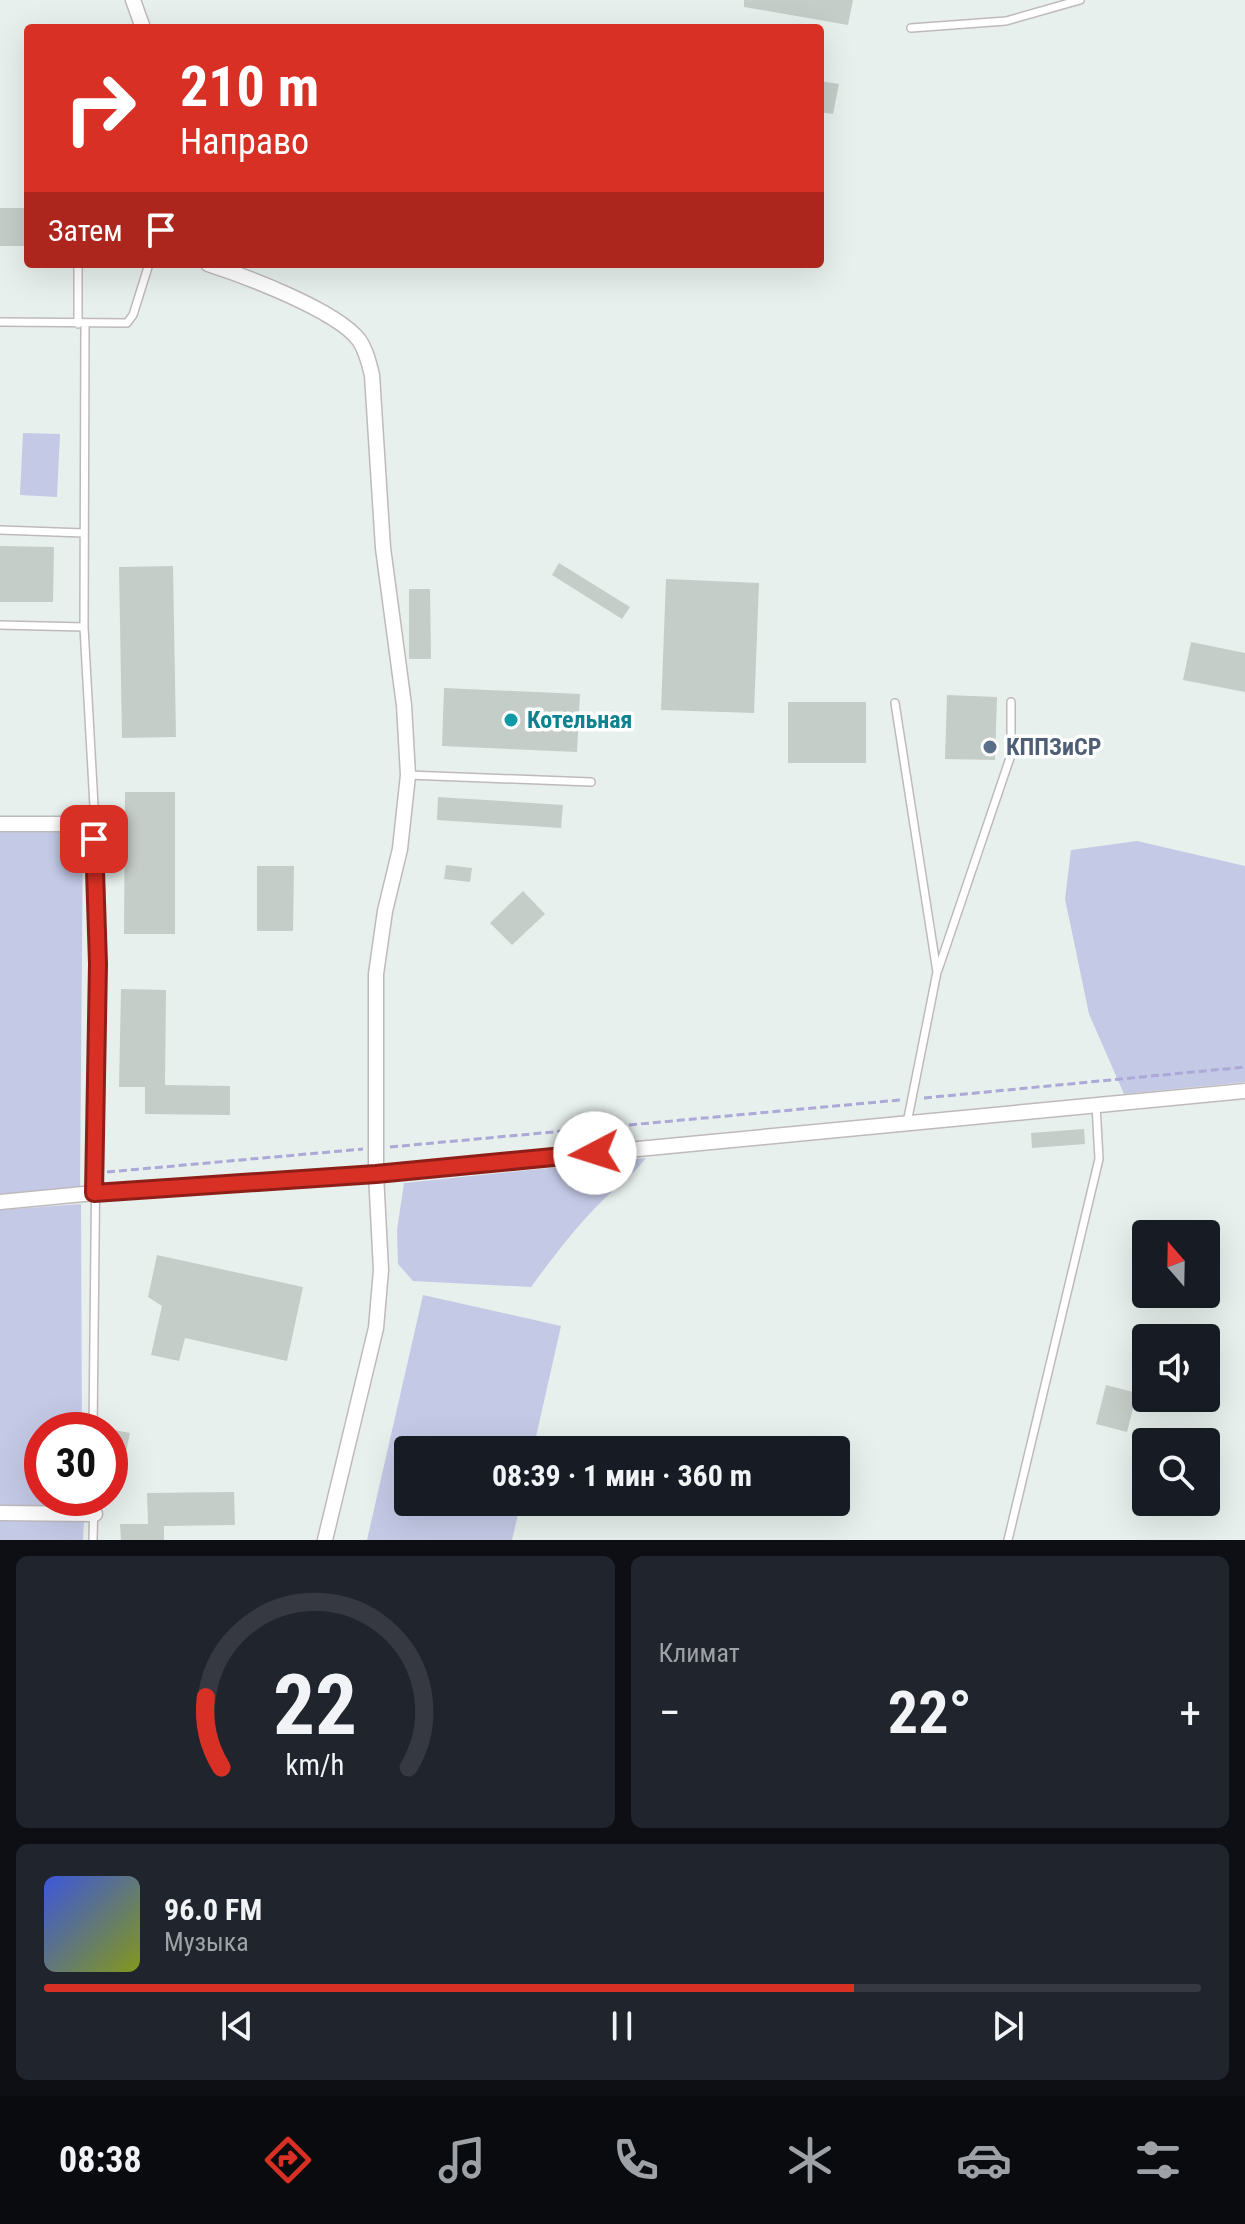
<!DOCTYPE html>
<html lang="ru">
<meta charset="utf-8">
<style>
body{margin:0;font-family:"Roboto Condensed",sans-serif;background:#20242c;color:#f1f3f6;height:100vh;display:flex;flex-direction:column;font-size:30px;white-space:nowrap}
*{box-sizing:border-box;margin:0}
p{font-size:26px;color:#9ea1a6}
.icon{flex:none;width:44px;height:44px;fill:none;stroke:currentColor;stroke-width:2;stroke-linecap:round;stroke-linejoin:round}
.map{position:relative;height:1540px;overflow:hidden}
.side{display:flex;flex-direction:column;gap:16px;padding:16px;background:#0d0f14;flex:1}
.side>*{flex:none}
.top-card{position:absolute;left:24px;top:24px;width:800px;height:244px;border-radius:8px;box-shadow:0 8px 32px #0002;background:#d93025;color:#fff;overflow:hidden}
.needle{width:52px;rotate:340deg}
.buttons{position:absolute;left:1132px;top:1220px;display:grid;gap:16px}
.buttons a{display:grid;place-items:center;width:88px;height:88px;border-radius:8px;background:#171b24;box-shadow:0 8px 32px #0002;font-size:40px}
.speed{position:absolute;left:24px;top:1412px;display:flex;gap:16px;font-size:40px;font-weight:700;text-align:center}
.speed>*{display:grid;place-content:center;width:104px;height:104px;border-radius:50%;background:#171b24;box-shadow:0 8px 32px #0002;line-height:1}
.speed .limit{border:12px solid #d22;background:#fff;color:#111}
.pin{position:absolute;display:grid;place-items:center;width:68px;height:68px;color:#fff;margin:-34px;border-radius:16px;box-shadow:0 4px 12px #0006}
.me{position:absolute;width:88px;margin:-44px;rotate:265deg;stroke-linejoin:round;filter:drop-shadow(0 0 6px #0008)}
.turn{display:flex;align-items:center;gap:28px;height:168px;padding:0 24px;font-size:36px}
.turn .icon{width:104px;height:104px;stroke-width:2.5}
.turn b{display:block;font-size:56px;line-height:68px}
.then{display:flex;align-items:center;height:76px;padding:0 24px;background:#0003;gap:16px;font-size:30px}
.big{font-size:60px;font-weight:700;line-height:1.1}
.side .card{flex:1;display:flex;flex-direction:column;justify-content:center;gap:12px;min-width:0;padding:0 28px;border-radius:12px;background:#20242c}
.side .dial{align-items:center;gap:0}
.dial svg{height:208px;overflow:visible;fill:none;stroke:#363941;stroke-width:7;stroke-linecap:round;text-anchor:middle}
.dial text{fill:#f1f3f6;stroke:none}
.song{display:flex;align-items:center;gap:24px}
.cover{width:96px;height:96px;border-radius:12px;background:linear-gradient(135deg,hsl(230 70% 55%),hsl(70 70% 35%))}
.played{height:8px;border-radius:4px;background:linear-gradient(90deg,#d93025 70%,#363941 70%)}
.keys{display:flex;justify-content:space-around;direction:ltr}
.heat{display:flex;justify-content:space-between;align-items:center;font-size:44px;direction:ltr}
.side .tiles{flex:1;display:grid;gap:16px;grid-template-columns:1fr 1fr}
.card:last-child{grid-column:span 2}
.trip{position:absolute;left:394px;top:1436px;width:456px;height:80px;border-radius:8px;background:#171b24;box-shadow:0 8px 32px #0002;font-weight:700;line-height:80px;text-align:center}
.tabs{display:flex;height:128px;justify-content:space-around;align-items:center;background:#090b0e;color:#9ea1a6}
.tabs .icon{width:56px;height:56px}
.tabs .on{color:#d93025}
.tabs b{font-size:36px;color:#f1f3f6}
.map>svg:first-child{display:block}
.green{fill:#c4cae6}
.building{fill:#c5cdc9}
.lines{fill:none;stroke-linecap:round;stroke-linejoin:round}
.lane-casing{stroke:#bfb9bd;stroke-width:10}
.street-casing{stroke:#bfb9bd;stroke-width:17}
.path{stroke:#aca8d7;stroke-width:3;stroke-dasharray:8 4;stroke-linecap:butt}
.lane{stroke:#fff;stroke-width:7}
.street{stroke:#fff;stroke-width:14}
.route-casing{stroke:#8d1f18;stroke-width:20}
.route{stroke:#d93025;stroke-width:14}
.culture-dot{fill:#0f9aa8;stroke:#fff;stroke-width:3}
.service-dot{fill:#5c6f8a;stroke:#fff;stroke-width:3}
.labels{text-anchor:middle;stroke-width:7;stroke-linejoin:round;paint-order:stroke}
.culture-label{font-size:24px;font-weight:bold;fill:#0d838f;stroke:#fff;text-anchor:start}
.service-label{font-size:24px;font-weight:bold;fill:#4e5e75;stroke:#fff;text-anchor:start}
</style>
<div class="map">
<svg width="1245" height="1540" viewBox="0 0 1245 1540">
<rect width="100%" height="100%" fill="#e7f0ec"/>
<path class="green" d="M 23,433 L 60,434 L 57,497 L 20,495 Z
M 0,832 L 83,832 L 80,1188 L 0,1195 Z
M 1137,841 L 1245,866 L 1245,1082 L 1124,1094 L 1089,1014 L 1065,899 L 1071,850 Z
M 646,1158 C 633,1175 617,1186 602,1201 C 575,1228 553,1257 531,1287 L 413,1281 L 398,1264 L 397,1230 L 404,1183 Z
M 81,1204 L 82,1430 L 42,1430 L 42,1498 L 82,1498 L 82,1505 L 0,1506 L 0,1210 Z
M 423,1295 L 561,1326 L 533,1450 L 408,1450 L 408,1502 L 521,1502 L 512,1540 L 367,1540 Z
M 0,1521 L 84,1521 L 83,1540 L 0,1540 Z"/>
<path class="building" d="M 744,0 L 853,0 L 848,25 L 744,7 Z
M 820,81 L 839,84 L 833,114 L 820,112 Z
M 0,208 L 28,208 L 28,246 L 0,246 Z
M 0,546 L 54,547 L 53,602 L 0,602 Z
M 559,563 L 630,607 L 622,619 L 552,575 Z
M 173,566 L 176,737 L 122,738 L 119,567 Z
M 666,579 L 759,583 L 754,713 L 661,710 Z
M 409,589 L 430,589 L 431,659 L 409,659 Z
M 1191,642 L 1245,653 L 1245,692 L 1183,680 Z
M 444,688 L 580,694 L 577,752 L 442,746 Z
M 947,695 L 997,697 L 995,760 L 945,759 Z
M 788,702 L 866,702 L 866,763 L 788,763 Z
M 125,792 L 175,792 L 175,934 L 124,934 Z
M 438,797 L 563,805 L 561,828 L 437,820 Z
M 446,865 L 472,868 L 470,882 L 444,879 Z
M 257,866 L 294,866 L 293,931 L 257,931 Z
M 523,891 L 545,914 L 512,945 L 490,923 Z
M 121,989 L 166,990 L 165,1085 L 230,1086 L 230,1115 L 145,1114 L 145,1087 L 119,1087 Z
M 1084,1129 L 1085,1144 L 1032,1148 L 1031,1133 Z
M 157,1255 L 303,1287 L 287,1361 L 185,1338 L 179,1361 L 151,1355 L 162,1306 L 148,1297 Z
M 1106,1385 L 1137,1393 L 1127,1432 L 1096,1424 Z
M 114,1430 L 130,1433 L 126,1452 L 110,1449 Z
M 234,1492 L 235,1525 L 164,1526 L 164,1540 L 121,1540 L 120,1524 L 148,1524 L 147,1493 Z"/>
<g class="lines">
<defs>
<path id="lane" d="M 911,28 L 1006,21 L 1080,0
M 0,322 L 127,323 L 133,315 L 149,264
M 78,324 L 78,264
M 85,324 L 84,627 L 95,824 L 98,964 L 93,1430
M 0,530 L 84,533
M 0,625 L 84,627
M 895,703 L 937,972 L 907,1123
M 408,775 L 591,782
M 938,970 L 1011,755 L 1011,702
M 94,1193 L 375,1174
M 93,1540 L 94,1498
M 1008,1540 L 1099,1159 L 1096,1105"/>
<path id="street" d="M 133,0 L 143,28
M 208,264 C 245,276 336,310 359,340 C 366,350 369,363 372,375 L 383,548 L 404,705 L 408,775 L 400,849 L 385,911 L 376,974 L 376,1174 L 381,1270 L 376,1328 L 325,1540
M 0,824 L 95,824
M 376,1174 L 1245,1091
M 0,1202 L 94,1193
M 0,1513 L 95,1514"/>
</defs>
<use href="#lane" class="lane-casing"/>
<use href="#street" class="street-casing"/>
<path class="path" d="M 924,1098 L 1245,1067
M 390,1147 L 900,1100
M 107,1172 L 363,1149"/>
<use href="#lane" class="lane"/>
<use href="#street" class="street"/>
</g>
<g class="lines">
<defs>
<path id="route" d="M 94,839 L 98,964 L 94,1193 L 376,1174 L 595,1153"/>
</defs>
<use href="#route" class="route-casing"/>
<use href="#route" class="route"/>
</g>
<circle class="culture-dot" cx="511" cy="720" r="8"/>
<circle class="service-dot" cx="990" cy="747" r="8"/>
<g class="labels">
<g class="culture-label">
<text x="527" y="728">Котельная</text>
</g>
<g class="service-label">
<text x="1006" y="755">КППЗиСР</text>
</g>
</g>
</svg>
<div class="buttons">
<a><svg class="needle" viewBox="-14 -14 28 28"><path d="M0-13l5 13h-10z" fill="#e53935"/><path d="M0 13l5-13h-10z" fill="#9ea1a6"/></svg></a>
<a><svg class="icon" aria-label="sound" viewBox="0 0 24 24"><path d="M4 9h4l5-4v14l-5-4H4zM17 9q2 3 0 6"/></svg></a>
<a><svg class="icon" aria-label="search" viewBox="0 0 24 24"><circle cx="10" cy="10" r="6"/><path d="M15 15l6 6"/></svg></a>
</div>
<div class="speed"><div class="limit">30</div></div>
<div class="pin" style="left:94px;top:839px;background:#d93025"><svg class="icon" aria-label="arrive" viewBox="0 0 24 24"><path d="M6 21V4h12l-3 4 3 4H6"/></svg></div>
<svg class="me" style="left:595px;top:1153px" viewBox="-20 -20 40 40"><circle r="19" fill="#fff"/><path d="M0-13L10 11 0 6-10 11z" fill="#d93025"/></svg>
<div class="trip">08:39 · 1 мин · 360 m</div>
<div class="top-card">
<div class="turn"><svg class="icon" aria-label="right" viewBox="0 0 24 24"><path d="M7 20v-9h11M14 6l5 5-5 5"/></svg><div><b>210 m</b>Направо</div></div>
<div class="then">Затем<svg class="icon" aria-label="arrive" viewBox="0 0 24 24"><path d="M6 21V4h12l-3 4 3 4H6"/></svg></div>
</div>
</div>
<section class="side">
<div class="tiles">
<div class="card dial"><svg viewBox="0 0 100 80">
<path d="M14 69A42 42 0 1 1 86 69"/>
<path d="M14 69A42 42 0 0 1 8 42" stroke="#d93025"/>
<text x="50" y="56" font-size="32" font-weight="700">22</text>
<text x="50" y="72" font-size="11">km/h</text>
</svg></div>
<div class="card"><p>Климат</p>
<div class="heat"><a>−</a><b class="big">22°</b><a>+</a></div>
</div>
<div class="card">
<div class="song"><i class="cover"></i><div><b>96.0 FM</b><p>Музыка</p></div></div>
<div class="played"></div>
<div class="keys"><svg class="icon" aria-label="previous" viewBox="0 0 24 24"><path d="M18 5L8 12l10 7zM5 5v14"/></svg><svg class="icon" aria-label="pause" viewBox="0 0 24 24"><path d="M8 5v14M16 5v14"/></svg><svg class="icon" aria-label="next" viewBox="0 0 24 24"><path d="M6 5l10 7-10 7zM19 5v14"/></svg></div>
</div>
</div>
</section>
<nav class="tabs">
<b>08:38</b>
<svg class="icon on" aria-label="directions" viewBox="0 0 24 24"><path d="M12 3l9 9-9 9-9-9zM9 14v-3h6M13 9l2 2-2 2"/></svg>
<svg class="icon" aria-label="music" viewBox="0 0 24 24"><path d="M9 18V5l10-2v13"/><circle cx="6" cy="18" r="3"/><circle cx="16" cy="16" r="3"/></svg>
<svg class="icon" aria-label="phone" viewBox="0 0 24 24"><path d="M5 4h4l2 5-3 2q2 4 5 5l2-3 5 2v4C11 20 4 13 5 4z"/></svg>
<svg class="icon" aria-label="climate" viewBox="0 0 24 24"><path d="M12 3v18M4 7l16 10M4 17L20 7"/></svg>
<svg class="icon" aria-label="car" viewBox="0 0 24 24"><path d="M5 17H2v-5l4-1 3-4h7l3 4 3 1v5h-3M9 17h6M6 11h13"/><circle cx="7" cy="17" r="2"/><circle cx="17" cy="17" r="2"/></svg>
<svg class="icon" aria-label="filters" viewBox="0 0 24 24"><path d="M4 7h16M4 17h16"/><circle cx="9" cy="7" r="2"/><circle cx="15" cy="17" r="2"/></svg>
</nav>
